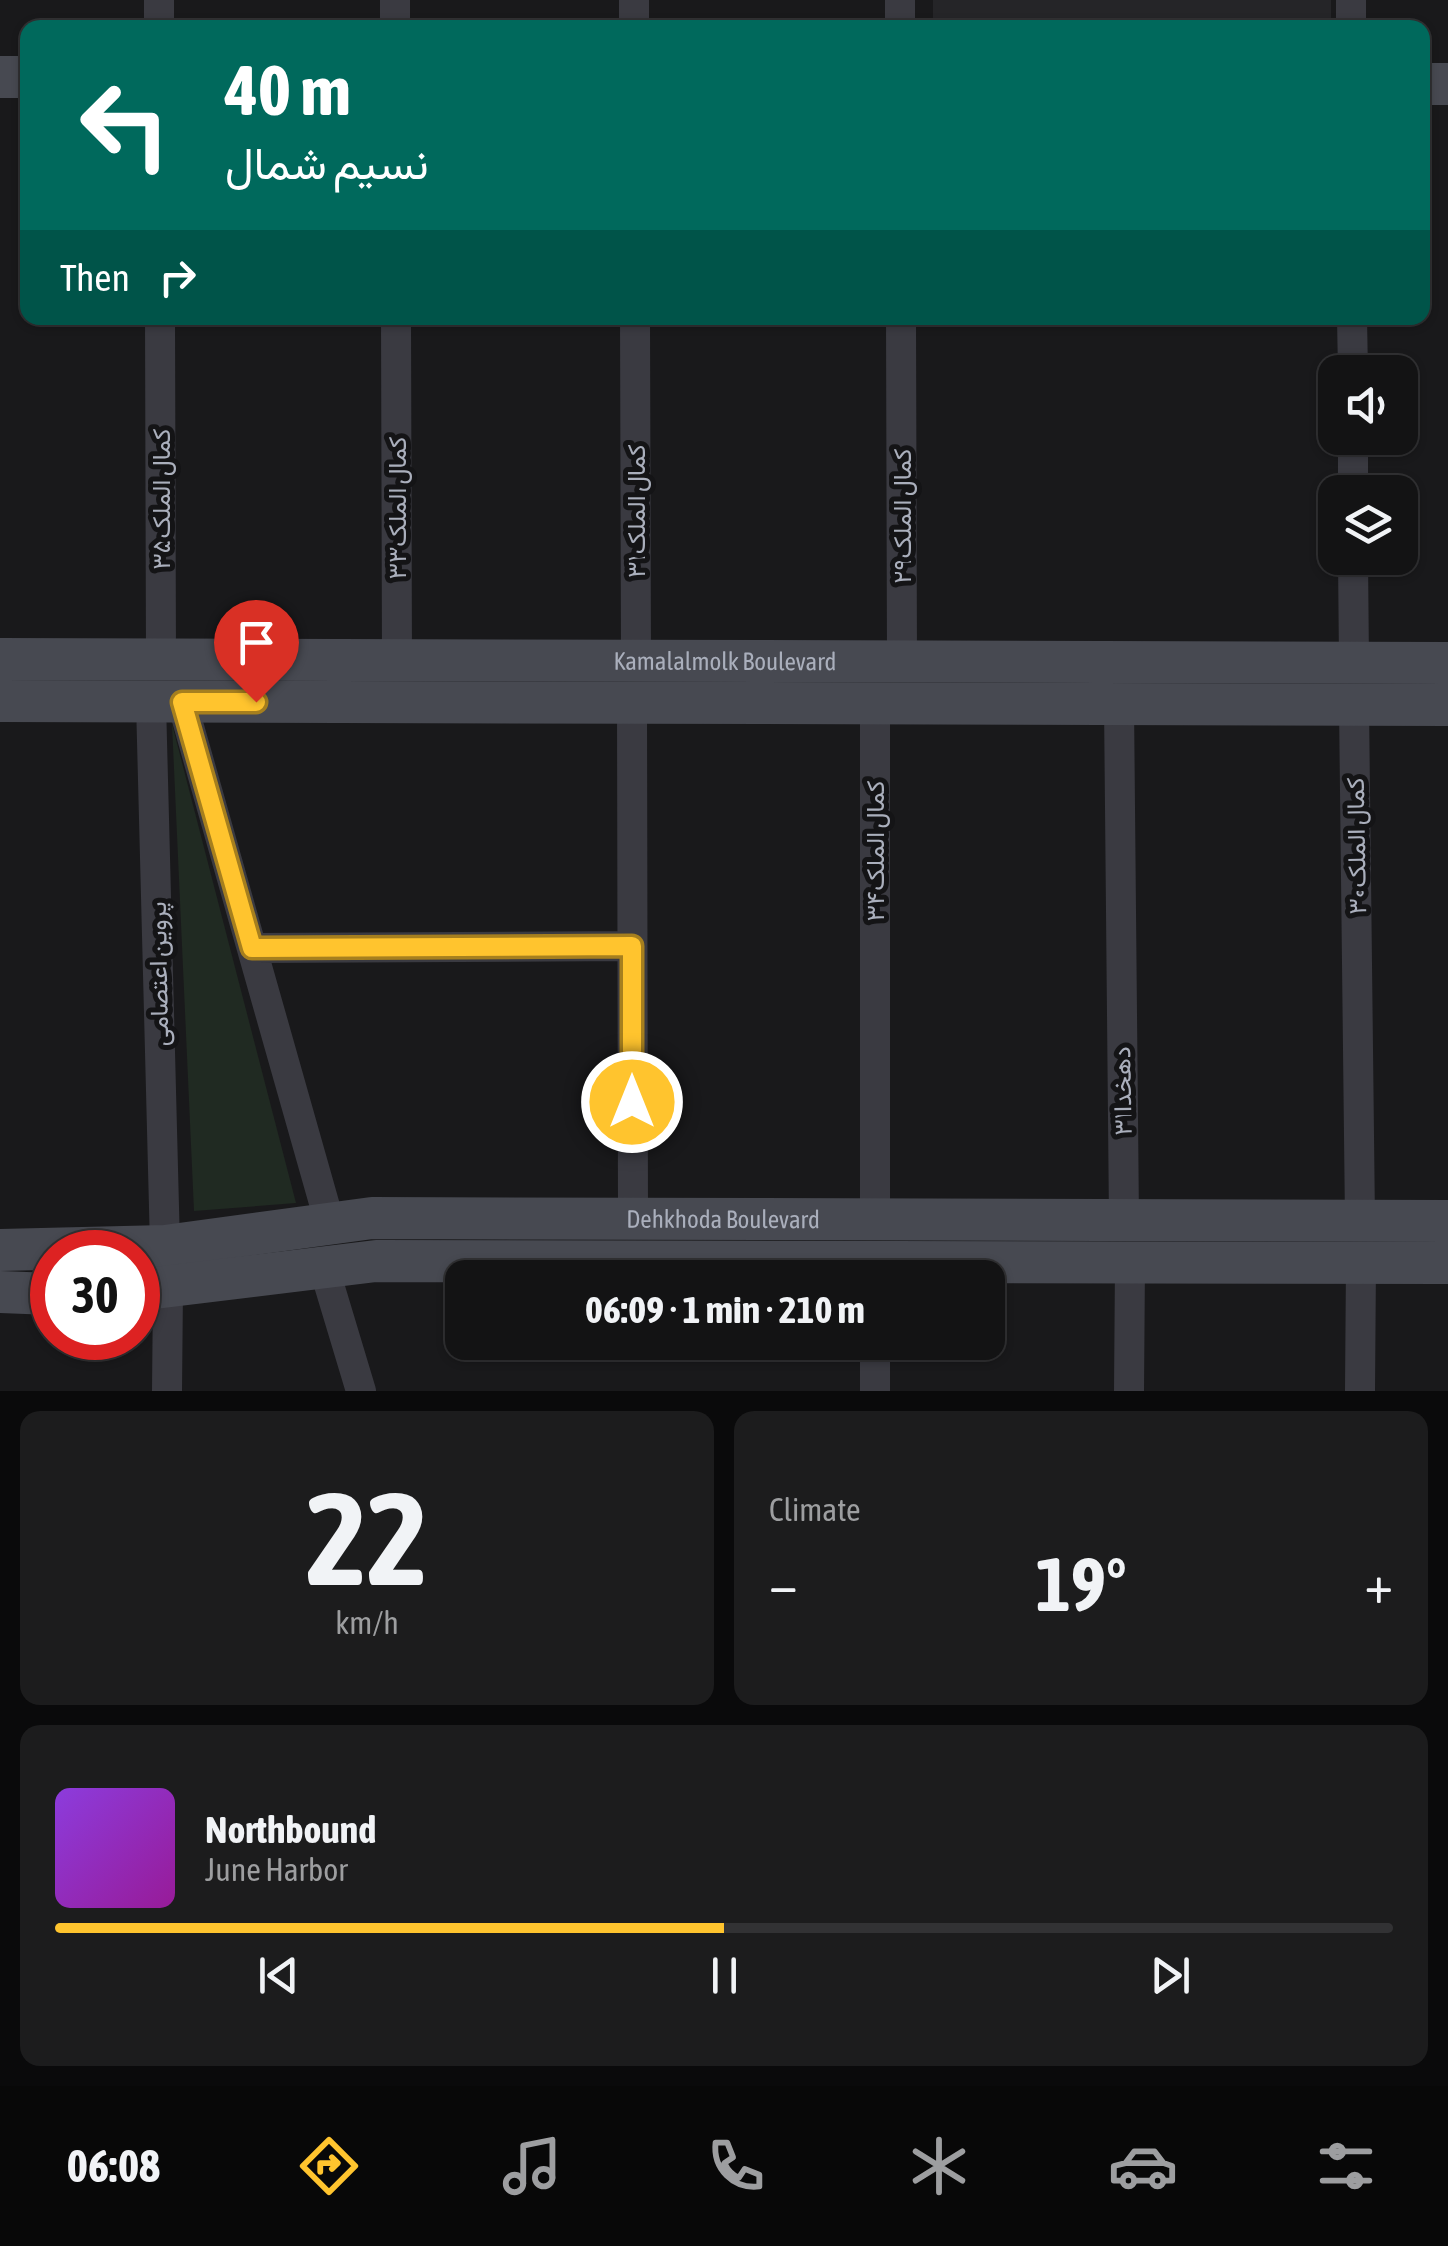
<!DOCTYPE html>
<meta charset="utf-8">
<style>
body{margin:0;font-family:"Asap Condensed",Vazirmatn,sans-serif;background:#1c1c1d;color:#f1f3f6;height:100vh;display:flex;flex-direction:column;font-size:38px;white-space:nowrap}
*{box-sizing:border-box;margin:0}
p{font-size:32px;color:#9d9ea0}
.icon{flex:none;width:55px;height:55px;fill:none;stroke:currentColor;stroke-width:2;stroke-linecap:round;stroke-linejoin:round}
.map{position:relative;height:1391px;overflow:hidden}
.side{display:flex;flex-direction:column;gap:20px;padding:20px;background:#0a0a0b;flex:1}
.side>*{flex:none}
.banner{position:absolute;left:20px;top:20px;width:1410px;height:305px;border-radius:20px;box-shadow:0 2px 8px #0004,0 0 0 2px #323234;background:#00695c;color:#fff;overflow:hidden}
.fabs{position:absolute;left:1318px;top:355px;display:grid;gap:20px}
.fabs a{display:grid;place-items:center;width:100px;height:100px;border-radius:20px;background:#131314;box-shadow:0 2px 8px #0004,0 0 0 2px #323234;font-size:50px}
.speed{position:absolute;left:30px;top:1230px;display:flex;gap:20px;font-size:50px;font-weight:700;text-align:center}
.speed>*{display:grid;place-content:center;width:130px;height:130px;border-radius:50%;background:#131314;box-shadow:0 2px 8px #0004,0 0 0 2px #323234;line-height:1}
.speed .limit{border:15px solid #d22;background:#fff;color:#111}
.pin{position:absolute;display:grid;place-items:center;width:85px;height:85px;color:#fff;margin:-102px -42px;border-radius:50% 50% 50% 0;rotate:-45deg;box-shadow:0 0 10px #0007}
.pin .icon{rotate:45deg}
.me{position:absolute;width:110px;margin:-55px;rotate:0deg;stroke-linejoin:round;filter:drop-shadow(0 0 8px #0008)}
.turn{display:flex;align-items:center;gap:35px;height:210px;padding:0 40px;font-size:45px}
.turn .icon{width:130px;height:130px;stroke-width:2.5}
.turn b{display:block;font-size:70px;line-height:85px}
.then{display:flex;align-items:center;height:95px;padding:0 40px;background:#0003;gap:20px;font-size:38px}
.big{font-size:75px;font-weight:700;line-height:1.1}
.side .tile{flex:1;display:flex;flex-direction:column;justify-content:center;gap:15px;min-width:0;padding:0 35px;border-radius:20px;background:#1c1c1d}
.side .dial{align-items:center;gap:0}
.dial b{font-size:130px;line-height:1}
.song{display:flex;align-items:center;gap:30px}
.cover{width:120px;height:120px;border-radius:15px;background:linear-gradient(135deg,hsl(270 70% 55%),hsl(300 70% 35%))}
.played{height:10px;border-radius:5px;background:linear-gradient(90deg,#ffc42e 50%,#323234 50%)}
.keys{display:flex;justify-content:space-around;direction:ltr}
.heat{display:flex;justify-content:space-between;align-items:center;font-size:55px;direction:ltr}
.side .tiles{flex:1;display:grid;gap:20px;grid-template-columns:1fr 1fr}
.tile:last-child{grid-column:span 2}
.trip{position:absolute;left:445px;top:1260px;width:560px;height:100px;border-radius:20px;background:#131314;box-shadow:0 2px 8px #0004,0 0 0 2px #323234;font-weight:700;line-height:100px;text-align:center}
.tab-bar{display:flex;height:160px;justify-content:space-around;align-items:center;background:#080808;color:#9d9ea0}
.tab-bar .icon{width:70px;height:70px}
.tab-bar .on{color:#ffc42e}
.tab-bar b{font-size:45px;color:#f1f3f6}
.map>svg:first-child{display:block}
.built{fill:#252528}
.green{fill:#202a22}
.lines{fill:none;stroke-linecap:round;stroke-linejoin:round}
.street{stroke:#3a3a41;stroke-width:30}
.secondary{stroke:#474951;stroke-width:42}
.route-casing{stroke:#a67f1e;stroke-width:25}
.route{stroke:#ffc42e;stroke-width:18}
.labels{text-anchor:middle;stroke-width:10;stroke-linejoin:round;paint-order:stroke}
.street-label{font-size:25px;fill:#aaafbc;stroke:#141416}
</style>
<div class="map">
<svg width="1448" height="1391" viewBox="0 0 1448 1391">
<rect width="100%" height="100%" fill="#19191b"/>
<path class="built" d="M 933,0 L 1331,0 L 1331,27 L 933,27 Z"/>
<path class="green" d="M 172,724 L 296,1203 L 194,1211 Z"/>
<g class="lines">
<path class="street" d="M 159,0 L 159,28
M 395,0 L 395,28
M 634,0 L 634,28
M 900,0 L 900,28
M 1351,0 L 1351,28
M 160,318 L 161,660
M 396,318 L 397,661
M 635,318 L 636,661
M 901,318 L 902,661
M 1352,318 L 1353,372
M 1353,438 L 1353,492
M 1353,558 L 1354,663
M 151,702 L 165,1246
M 182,702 L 330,1224
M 632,703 L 633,1219
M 875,703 L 875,1220
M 1119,704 L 1124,1220
M 1354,705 L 1360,1221
M 252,948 L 632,946
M 324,1268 L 361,1391
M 167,1391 L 168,1289
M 875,1391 L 875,1342
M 1129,1391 L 1130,1262
M 1360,1391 L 1361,1263"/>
<g class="secondary">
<path d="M 0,77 L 28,77"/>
<path d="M 1422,84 L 1448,84"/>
<path id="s1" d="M 0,659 L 1448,663"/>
<path d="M 0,701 L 1448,705"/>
<path id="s2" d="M 0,1250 L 165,1246 L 372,1218 L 1448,1221"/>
<path d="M 138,1290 L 376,1261 L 1448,1263"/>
<path d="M 0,1292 L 52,1294"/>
</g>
</g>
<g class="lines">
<defs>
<path id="route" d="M 256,702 L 182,702 L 252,948 L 632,946 L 632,1102"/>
</defs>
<use href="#route" class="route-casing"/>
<use href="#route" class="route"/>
</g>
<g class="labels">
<g class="street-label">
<text transform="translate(161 499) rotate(-90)" y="9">کمال الملک۳۵</text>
<text transform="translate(397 508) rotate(-90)" y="9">کمال الملک۳۳</text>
<text transform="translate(636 511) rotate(-90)" y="9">کمال الملک۳۱</text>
<text transform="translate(902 516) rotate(-90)" y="9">کمال الملک۲۹</text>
<text dy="9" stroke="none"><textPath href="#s1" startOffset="725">Kamalalmolk Boulevard</textPath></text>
<text transform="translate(1356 846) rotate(-91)" y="9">کمال الملک۳۰</text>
<text transform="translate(875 851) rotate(-90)" y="9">کمال الملک۳۴</text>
<text transform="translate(158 974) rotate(-91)" y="9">پروین اعتصامی</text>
<text transform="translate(1122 1091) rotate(-91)" y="9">دهخدا۳۱</text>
<text dy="9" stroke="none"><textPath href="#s2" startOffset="725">Dehkhoda Boulevard</textPath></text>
</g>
</g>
</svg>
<div class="fabs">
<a><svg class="icon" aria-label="sound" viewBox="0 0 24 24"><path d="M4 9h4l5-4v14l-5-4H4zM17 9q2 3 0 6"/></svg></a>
<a><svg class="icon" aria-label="layers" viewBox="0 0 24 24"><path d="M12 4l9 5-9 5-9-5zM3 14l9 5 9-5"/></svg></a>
</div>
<div class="speed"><div class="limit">30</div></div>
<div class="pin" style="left:256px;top:702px;background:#d93025"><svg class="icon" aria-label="arrive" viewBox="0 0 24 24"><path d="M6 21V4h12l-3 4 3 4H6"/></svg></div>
<svg class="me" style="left:632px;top:1102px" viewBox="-20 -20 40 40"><circle r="17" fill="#ffc42e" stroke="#fff" stroke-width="3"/><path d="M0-11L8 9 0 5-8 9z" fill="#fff"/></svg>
<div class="trip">06:09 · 1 min · 210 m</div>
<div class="banner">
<div class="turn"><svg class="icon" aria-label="left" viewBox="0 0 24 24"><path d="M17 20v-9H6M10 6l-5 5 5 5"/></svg><div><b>40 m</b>نسیم شمال</div></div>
<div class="then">Then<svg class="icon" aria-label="right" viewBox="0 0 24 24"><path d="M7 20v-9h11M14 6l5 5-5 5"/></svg></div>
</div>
</div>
<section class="side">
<div class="tiles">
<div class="tile dial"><b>22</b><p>km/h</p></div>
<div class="tile"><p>Climate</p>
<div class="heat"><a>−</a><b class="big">19°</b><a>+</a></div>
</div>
<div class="tile">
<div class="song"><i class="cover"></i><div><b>Northbound</b><p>June Harbor</p></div></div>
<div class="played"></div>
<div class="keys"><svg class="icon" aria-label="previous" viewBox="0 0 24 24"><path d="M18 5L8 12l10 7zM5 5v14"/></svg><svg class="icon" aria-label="pause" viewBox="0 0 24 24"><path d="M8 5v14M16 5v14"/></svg><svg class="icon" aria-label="next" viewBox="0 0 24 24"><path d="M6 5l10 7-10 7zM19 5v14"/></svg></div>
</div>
</div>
</section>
<nav class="tab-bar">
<b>06:08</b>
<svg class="icon on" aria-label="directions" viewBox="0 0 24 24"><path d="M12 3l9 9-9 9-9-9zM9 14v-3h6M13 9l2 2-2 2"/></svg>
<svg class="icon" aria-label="music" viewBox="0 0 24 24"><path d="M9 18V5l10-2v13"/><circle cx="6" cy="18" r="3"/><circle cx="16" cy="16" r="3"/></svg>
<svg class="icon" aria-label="phone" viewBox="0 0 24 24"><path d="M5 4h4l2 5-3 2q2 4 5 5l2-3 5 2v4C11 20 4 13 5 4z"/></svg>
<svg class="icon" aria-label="climate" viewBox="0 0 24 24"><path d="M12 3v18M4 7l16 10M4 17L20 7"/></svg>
<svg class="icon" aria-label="car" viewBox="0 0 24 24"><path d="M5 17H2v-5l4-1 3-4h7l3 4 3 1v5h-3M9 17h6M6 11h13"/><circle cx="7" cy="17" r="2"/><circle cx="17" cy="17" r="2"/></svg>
<svg class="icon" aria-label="filters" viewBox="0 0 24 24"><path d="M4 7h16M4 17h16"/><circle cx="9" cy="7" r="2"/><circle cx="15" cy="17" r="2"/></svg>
</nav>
